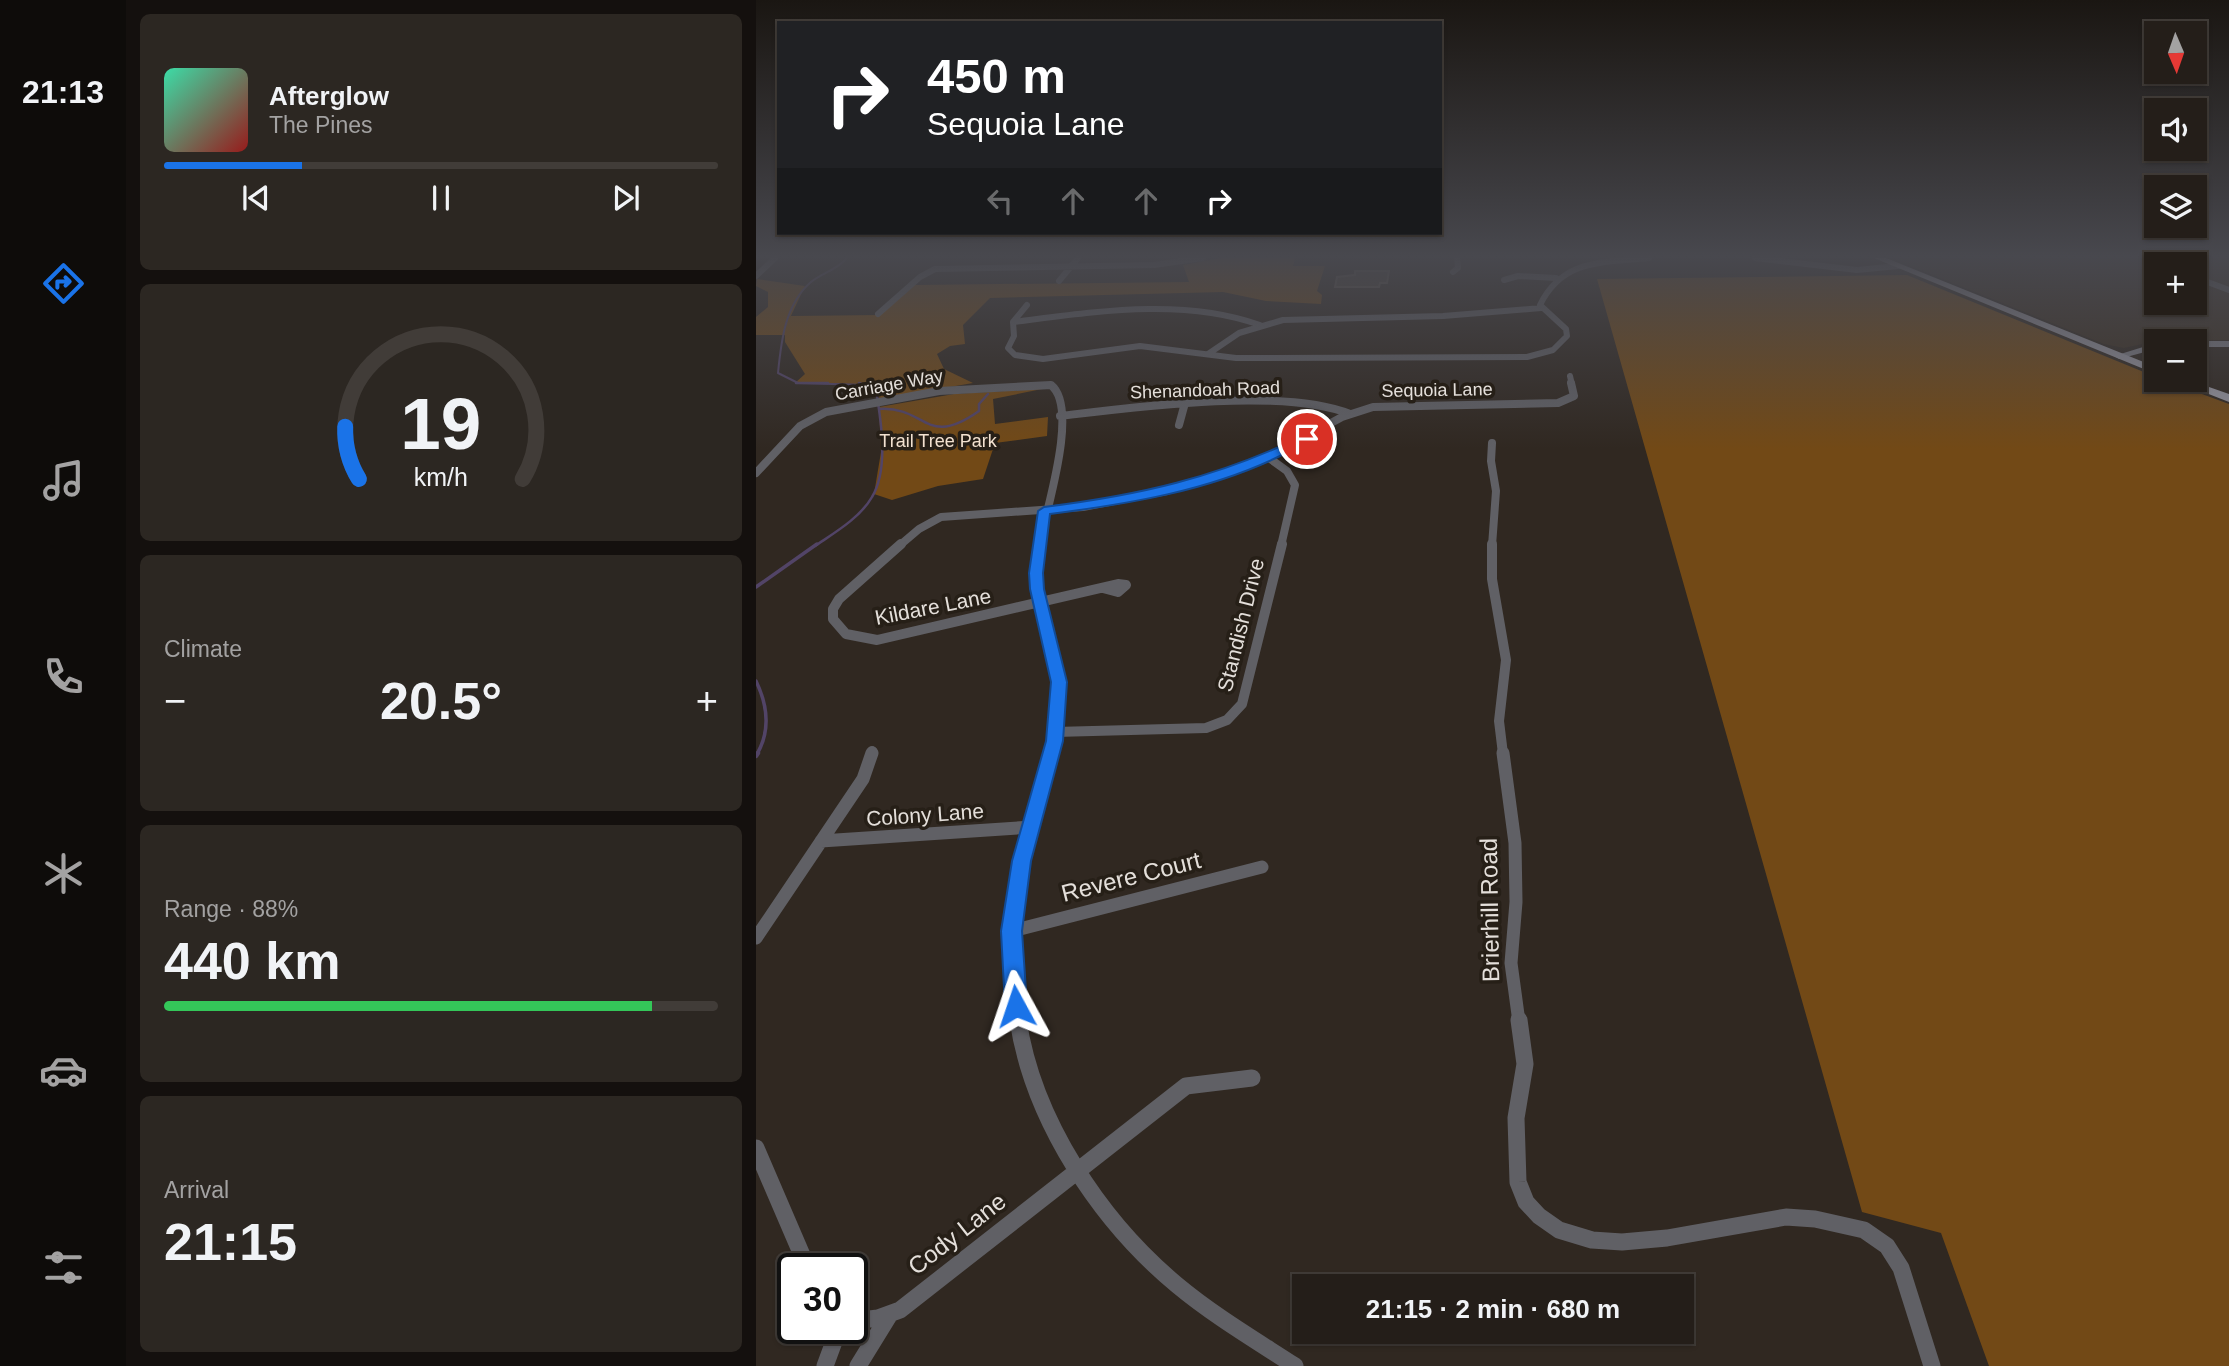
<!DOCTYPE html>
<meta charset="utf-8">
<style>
body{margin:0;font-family:Helvetica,sans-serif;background:#2c2722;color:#f1f3f6;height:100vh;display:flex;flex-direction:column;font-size:26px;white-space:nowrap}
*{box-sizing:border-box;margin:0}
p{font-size:23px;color:#a3a2a2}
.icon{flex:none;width:38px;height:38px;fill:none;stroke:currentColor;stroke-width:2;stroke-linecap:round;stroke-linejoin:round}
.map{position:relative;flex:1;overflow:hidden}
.drawer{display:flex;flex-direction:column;gap:14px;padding:14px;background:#14100e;width:630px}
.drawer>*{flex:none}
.hud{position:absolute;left:21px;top:21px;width:665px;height:214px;border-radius:0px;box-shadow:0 2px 5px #0004,0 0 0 2px #413c38;background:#202124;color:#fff;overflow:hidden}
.needle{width:46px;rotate:178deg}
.tools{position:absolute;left:1388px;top:21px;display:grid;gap:14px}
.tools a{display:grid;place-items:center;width:63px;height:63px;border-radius:0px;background:#241e19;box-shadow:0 2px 5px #0004,0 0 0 2px #413c38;font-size:35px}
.speed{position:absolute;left:21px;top:1253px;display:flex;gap:14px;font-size:35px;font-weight:700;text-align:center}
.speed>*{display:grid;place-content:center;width:91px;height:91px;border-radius:50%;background:#241e19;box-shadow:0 2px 5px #0004,0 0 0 2px #413c38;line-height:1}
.speed .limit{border:4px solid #111;border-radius:10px;background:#fff;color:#111}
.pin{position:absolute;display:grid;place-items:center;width:60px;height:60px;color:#fff;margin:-30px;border:4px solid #fff;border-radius:50%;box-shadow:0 2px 7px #0007}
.me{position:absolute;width:77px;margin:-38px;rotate:355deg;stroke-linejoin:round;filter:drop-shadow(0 0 5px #0008)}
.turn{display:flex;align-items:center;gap:24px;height:147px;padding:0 35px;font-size:32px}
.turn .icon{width:91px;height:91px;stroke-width:2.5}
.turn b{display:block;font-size:49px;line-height:60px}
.lanes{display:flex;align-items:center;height:66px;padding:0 35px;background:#0003;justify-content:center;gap:35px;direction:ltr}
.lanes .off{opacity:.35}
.big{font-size:52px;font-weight:700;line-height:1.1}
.drawer .widget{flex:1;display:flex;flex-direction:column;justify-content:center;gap:10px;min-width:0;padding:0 24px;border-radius:10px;background:#2c2722}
.drawer .dial{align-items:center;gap:0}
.dial svg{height:182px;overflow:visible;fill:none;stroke:#413c38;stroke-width:7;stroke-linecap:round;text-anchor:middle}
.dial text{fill:#f1f3f6;stroke:none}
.song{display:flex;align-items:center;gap:21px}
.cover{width:84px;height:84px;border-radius:10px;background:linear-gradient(135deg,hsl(160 70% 55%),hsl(0 70% 35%))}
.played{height:7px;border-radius:4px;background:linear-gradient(90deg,#1a73e8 25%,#413c38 25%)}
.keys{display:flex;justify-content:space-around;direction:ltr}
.heat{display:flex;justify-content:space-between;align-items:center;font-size:38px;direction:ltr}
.charge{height:10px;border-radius:5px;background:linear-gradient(90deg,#34c759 88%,#413c38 0)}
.trip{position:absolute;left:536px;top:1274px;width:402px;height:70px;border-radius:0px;background:#241e19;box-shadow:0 2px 5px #0004,0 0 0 2px #413c38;font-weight:700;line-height:70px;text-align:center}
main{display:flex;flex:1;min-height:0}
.tabs{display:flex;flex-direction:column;width:126px;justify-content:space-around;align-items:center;background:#0e0c0a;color:#a3a2a2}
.tabs .icon{width:49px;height:49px}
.tabs .active{color:#1a73e8}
.tabs b{font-size:32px;color:#f1f3f6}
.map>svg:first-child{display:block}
.built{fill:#3b2f22;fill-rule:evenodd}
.green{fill:#724916}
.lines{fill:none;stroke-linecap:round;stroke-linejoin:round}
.stream-far3{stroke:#524467;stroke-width:2}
.stream-far2{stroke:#524467;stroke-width:2.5}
.stream-far1{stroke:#524467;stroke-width:3.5}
.stream{stroke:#524467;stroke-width:4.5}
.building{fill:#473e36;stroke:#5f564d;stroke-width:2}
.street-far4{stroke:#606065;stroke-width:6}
.street-far3{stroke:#606065;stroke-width:8}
.street-far2{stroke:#606065;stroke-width:10}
.street-far1{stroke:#606065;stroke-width:13}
.street{stroke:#606065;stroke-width:17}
.secondary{fill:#7e7e86;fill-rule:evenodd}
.primary{fill:#96959f;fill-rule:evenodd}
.route{fill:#1a73e8;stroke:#114b97;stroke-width:2}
.labels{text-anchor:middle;stroke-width:7;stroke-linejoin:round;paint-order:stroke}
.far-street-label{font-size:18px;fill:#e4dfda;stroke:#261f17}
.far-park-label{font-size:18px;fill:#f2e1d0;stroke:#261f17}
.street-label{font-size:21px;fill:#e4dfda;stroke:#261f17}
.near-street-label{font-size:24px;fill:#e4dfda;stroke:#261f17}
</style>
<main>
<nav class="tabs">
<b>21:13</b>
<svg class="icon active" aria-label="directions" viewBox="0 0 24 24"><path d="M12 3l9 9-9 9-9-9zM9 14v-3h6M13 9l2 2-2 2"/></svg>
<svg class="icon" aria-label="music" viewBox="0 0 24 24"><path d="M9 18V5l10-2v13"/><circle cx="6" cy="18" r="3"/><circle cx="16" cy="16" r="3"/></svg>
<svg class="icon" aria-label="phone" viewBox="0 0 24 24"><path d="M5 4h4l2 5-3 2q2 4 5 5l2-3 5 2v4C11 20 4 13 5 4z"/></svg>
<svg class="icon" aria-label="climate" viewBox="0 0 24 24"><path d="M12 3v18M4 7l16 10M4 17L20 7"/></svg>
<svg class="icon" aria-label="car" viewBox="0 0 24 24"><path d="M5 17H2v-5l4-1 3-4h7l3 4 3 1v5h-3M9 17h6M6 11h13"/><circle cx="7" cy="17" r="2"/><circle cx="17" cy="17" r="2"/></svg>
<svg class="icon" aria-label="filters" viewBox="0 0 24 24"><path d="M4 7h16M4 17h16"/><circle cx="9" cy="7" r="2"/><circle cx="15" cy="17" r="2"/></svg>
</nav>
<section class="drawer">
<div class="widget">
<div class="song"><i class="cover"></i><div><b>Afterglow</b><p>The Pines</p></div></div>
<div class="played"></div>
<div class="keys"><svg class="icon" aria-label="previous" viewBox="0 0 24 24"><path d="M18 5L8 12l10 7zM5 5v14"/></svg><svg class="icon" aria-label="pause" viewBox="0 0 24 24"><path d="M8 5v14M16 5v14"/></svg><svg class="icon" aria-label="next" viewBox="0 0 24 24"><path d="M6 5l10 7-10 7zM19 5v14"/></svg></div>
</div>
<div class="widget dial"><svg viewBox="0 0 100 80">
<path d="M14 69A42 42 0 1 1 86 69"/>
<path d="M14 69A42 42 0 0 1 8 46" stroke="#1a73e8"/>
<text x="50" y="56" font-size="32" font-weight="700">19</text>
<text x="50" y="72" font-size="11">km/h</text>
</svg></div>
<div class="widget"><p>Climate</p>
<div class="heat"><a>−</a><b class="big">20.5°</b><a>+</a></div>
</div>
<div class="widget"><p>Range · 88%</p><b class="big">440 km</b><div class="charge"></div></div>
<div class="widget"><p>Arrival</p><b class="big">21:15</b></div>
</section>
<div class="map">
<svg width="1473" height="1366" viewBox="0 0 1473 1366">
<rect width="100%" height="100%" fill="#302821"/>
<path class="built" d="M 1135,258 L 1473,258 L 1473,340 L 1400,341 L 1368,348 L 1348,344 ZM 1400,264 L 1438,264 L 1438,303 L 1400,303 Z"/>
<path class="green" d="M 465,258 L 539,258 L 537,266 L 569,266 L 561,291 L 566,295 L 565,304 L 510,301 L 467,292 L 234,298 L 207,325 L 209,344 L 194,346 L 181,354 L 188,369 L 217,383 L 124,399 L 116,386 L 107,384 L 39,383 L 49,374 L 29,342 L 29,335 L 0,335 L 0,317 L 12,307 L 12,292 L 0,286 L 1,279 L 49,286 L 33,320 L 35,316 L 124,315 L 159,285 L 433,282 L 427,265 Z
M 1151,275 L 1400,377 L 1400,380 L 1408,380 L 1473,404 L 1473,1366 L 1233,1366 L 1185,1233 L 1106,1212 L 841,279 Z
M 286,389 L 237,399 L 239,424 L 292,417 L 291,436 L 239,443 L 227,479 L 182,486 L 136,500 L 118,494 L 125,452 L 123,407 L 198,394 Z"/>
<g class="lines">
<path class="stream-far3" d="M 91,258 C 81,270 66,273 55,282 C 29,304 25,342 22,373 L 42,383 L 111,385"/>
<path class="stream-far2" d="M 40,383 L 72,383
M 123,409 C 171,406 169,449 223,411 L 223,404 L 232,394
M 59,546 C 78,533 104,518 116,497 C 133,469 125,420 120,390 L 103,383"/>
<path class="stream-far1" d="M 0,587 L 61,544
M 0,681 C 12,706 15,730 1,754"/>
<path class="stream" d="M 0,756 L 2,753"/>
</g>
<path class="building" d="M 599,271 L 633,271 L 631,283 L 624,283 L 623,287 L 579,287 L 581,277 L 599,275 Z"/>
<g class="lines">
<path class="street-far4" d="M 999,258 L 1101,270 L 1142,266
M 1395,258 L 1413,264
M 697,272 L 702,268 L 701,258
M 0,276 L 19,258
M 1438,277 L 1473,290
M 748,280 L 762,276 L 800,278
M 303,281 L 322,258
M 271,305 L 257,322 L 258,336 L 252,348 L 259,355 L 287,359 L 384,346 L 480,358 L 771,357 L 797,350 L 811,336 L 810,329 L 784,305 C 807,258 848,263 893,258
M 122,314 L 164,277 L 179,269 L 398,265 L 447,258
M 257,322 C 338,312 426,297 504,325
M 452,354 L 483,333 L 527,320 L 687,316 L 785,308
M 814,376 L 816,385"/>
<path class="street-far3" d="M 304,416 C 378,407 526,387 594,414
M 423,425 L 429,403
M 736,443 L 735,461 L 740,491 L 736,546
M 513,458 L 531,471 L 539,485 L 525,546
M 0,473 L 44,426 L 70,412 L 183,391 L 295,385 C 324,408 289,514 283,546
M 143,546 L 163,529 L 185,517 L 327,507 L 411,491 L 505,461 L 586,417 L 617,407 L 802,403 L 818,396 L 815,383"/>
<path class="street-far2" d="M 145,544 L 83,599 L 77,609 L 77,619 L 90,634 L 121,640 L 362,584 L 370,585 L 362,592 L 347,588
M 283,544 C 275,589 293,625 301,668 C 306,697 302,726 296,754
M 736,544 L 736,579 L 750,660 L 743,721 L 747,754
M 299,732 L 450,728 L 471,720 L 486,704 L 526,544
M 115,754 L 116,751"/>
<path class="street-far1" d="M 747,753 L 759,843 L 760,902 L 755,963 L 763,1022
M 65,841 L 276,827
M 256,931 L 506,867
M 0,938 L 107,779 L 116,753
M 262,1022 C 254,964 256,909 269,851 C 276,818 288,786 296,753"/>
<path class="street" d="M 262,1020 C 277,1120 344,1221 421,1285 C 457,1315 499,1340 539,1366
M 763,1020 L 769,1064 L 760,1118 L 762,1182 L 770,1202 L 783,1216 L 803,1230 L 836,1240 L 866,1242 L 911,1238 L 1030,1217 L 1059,1219 L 1108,1230 L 1131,1246 L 1145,1268 L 1176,1366
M 0,1148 L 52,1269
M 96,1321 L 122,1318 L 144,1310 L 430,1086 L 496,1078
M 69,1366 L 83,1328
M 102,1366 L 134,1314"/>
<path class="secondary" d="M 1438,341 L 1473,341 L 1473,347 L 1438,347 Z
M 1400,343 L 1400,349 L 1363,359 L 1358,356 Z"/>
<path class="primary" d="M 1118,258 L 1130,258 L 1400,367 L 1400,374 Z
M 1417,380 L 1433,380 L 1473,394 L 1473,402 Z"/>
</g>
<linearGradient id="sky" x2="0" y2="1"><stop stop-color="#1a1612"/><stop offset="0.57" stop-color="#48484e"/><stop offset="1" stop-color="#48484e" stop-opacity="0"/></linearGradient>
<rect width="1473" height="449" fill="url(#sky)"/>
<path class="route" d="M 547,436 L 557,439 C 548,447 534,451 524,456 C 452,491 372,504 294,514 L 287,573 L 288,589 L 311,682 L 307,741 L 275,861 L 266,931 L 271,1006 L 268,1013 L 260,1016 L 252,1013 L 249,1006 L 245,931 L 256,861 L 290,741 L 295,682 L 274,589 L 273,573 L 282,511 L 288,507 C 384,495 459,478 547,436 Z"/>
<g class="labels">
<g class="far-street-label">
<text transform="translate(133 385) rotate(-10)" y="6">Carriage Way</text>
<text transform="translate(449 390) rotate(-2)" y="6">Shenandoah Road</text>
<text transform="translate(681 390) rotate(-1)" y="6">Sequoia Lane</text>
</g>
<g class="far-park-label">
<text x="182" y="447">Trail Tree Park</text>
</g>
<g class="street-label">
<text transform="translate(177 607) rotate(-11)" y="7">Kildare Lane</text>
<text transform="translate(485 625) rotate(-76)" y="7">Standish Drive</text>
<text transform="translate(169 815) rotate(-4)" y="7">Colony Lane</text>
</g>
<g class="near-street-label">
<text transform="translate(375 877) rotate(-14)" y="8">Revere Court</text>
<text transform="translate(734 910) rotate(-91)" y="8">Brierhill Road</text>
<text transform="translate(201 1234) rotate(-38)" y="8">Cody Lane</text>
</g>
</g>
</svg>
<div class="tools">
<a><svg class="needle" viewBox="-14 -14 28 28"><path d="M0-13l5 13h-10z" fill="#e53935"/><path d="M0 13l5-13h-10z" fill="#a3a2a2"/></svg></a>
<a><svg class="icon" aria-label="sound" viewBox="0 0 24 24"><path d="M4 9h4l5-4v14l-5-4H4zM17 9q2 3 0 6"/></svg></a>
<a><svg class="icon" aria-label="layers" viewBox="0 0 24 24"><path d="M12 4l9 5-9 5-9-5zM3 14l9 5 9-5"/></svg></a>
<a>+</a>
<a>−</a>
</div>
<div class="speed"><div class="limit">30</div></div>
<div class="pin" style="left:551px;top:439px;background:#d93025"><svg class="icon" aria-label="arrive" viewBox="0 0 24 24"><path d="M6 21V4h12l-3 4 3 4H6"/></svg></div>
<svg class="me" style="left:260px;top:1006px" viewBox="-20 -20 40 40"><path d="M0-17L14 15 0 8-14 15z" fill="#1a73e8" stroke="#fff" stroke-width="4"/></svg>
<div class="trip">21:15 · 2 min · 680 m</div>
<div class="hud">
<div class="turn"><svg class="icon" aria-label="right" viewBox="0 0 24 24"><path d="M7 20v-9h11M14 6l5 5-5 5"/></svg><div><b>450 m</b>Sequoia Lane</div></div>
<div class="lanes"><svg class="icon off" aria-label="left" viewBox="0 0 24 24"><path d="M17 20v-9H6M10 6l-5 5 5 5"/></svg><svg class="icon off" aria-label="ahead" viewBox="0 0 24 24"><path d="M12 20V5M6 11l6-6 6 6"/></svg><svg class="icon off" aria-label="ahead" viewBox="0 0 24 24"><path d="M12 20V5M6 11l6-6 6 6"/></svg><svg class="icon" aria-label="right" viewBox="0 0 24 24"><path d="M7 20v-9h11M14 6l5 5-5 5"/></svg></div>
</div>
</div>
</main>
